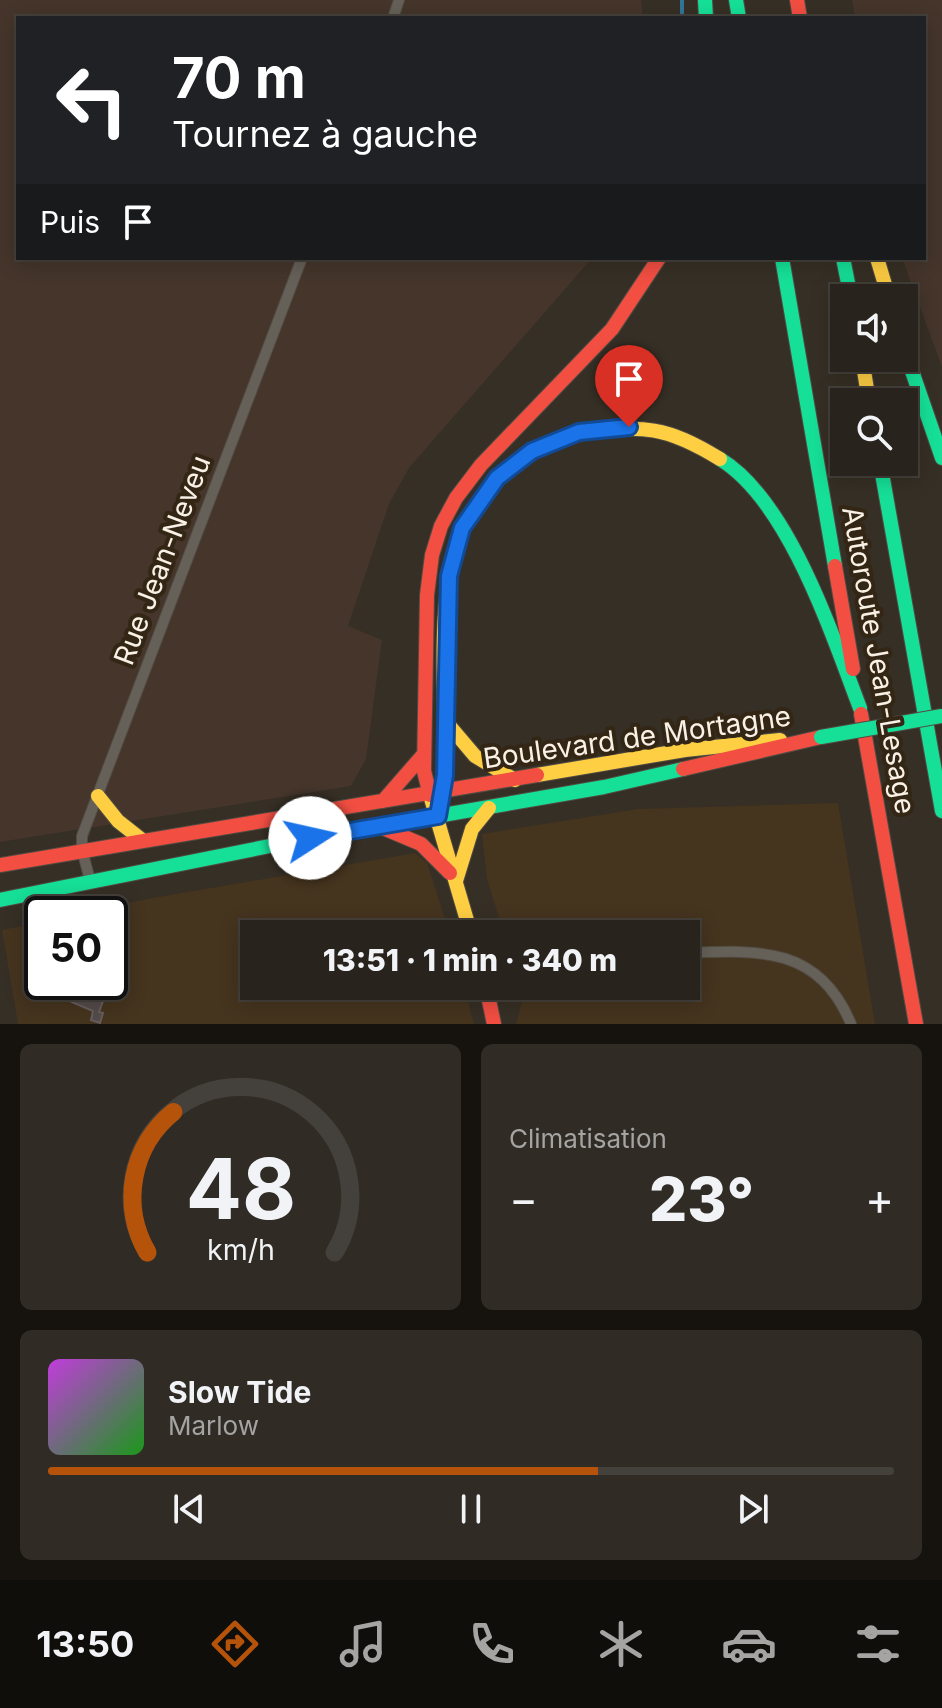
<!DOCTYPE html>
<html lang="fr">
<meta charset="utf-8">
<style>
body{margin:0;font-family:Inter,sans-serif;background:#302b25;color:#f1f3f6;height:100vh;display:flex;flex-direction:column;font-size:30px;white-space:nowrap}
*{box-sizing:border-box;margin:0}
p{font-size:26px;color:#a5a4a3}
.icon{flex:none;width:44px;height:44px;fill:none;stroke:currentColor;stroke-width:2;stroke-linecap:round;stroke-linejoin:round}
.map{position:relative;height:1024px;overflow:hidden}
.panel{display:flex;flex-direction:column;gap:20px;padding:20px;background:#16130f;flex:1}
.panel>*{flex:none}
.banner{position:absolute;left:16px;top:16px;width:910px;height:244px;border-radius:0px;box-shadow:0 4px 20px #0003,0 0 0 2px #44403b;background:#202124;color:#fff;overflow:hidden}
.fabs{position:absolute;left:830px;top:284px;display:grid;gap:16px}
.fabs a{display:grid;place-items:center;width:88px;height:88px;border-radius:0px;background:#28231c;box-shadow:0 4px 20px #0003,0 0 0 2px #44403b;font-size:40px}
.speed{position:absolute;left:24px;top:896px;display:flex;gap:16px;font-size:40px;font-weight:700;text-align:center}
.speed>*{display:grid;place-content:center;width:104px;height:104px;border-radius:50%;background:#28231c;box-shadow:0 4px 20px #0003,0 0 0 2px #44403b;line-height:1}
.speed .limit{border:4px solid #111;border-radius:12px;background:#fff;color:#111}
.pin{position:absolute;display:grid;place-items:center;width:68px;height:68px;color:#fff;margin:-82px -34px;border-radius:50% 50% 50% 0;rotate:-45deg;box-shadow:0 0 8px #0007}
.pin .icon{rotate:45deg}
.me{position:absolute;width:88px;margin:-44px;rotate:80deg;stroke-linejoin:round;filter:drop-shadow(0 0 6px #0008)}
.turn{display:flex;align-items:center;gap:28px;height:168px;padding:0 24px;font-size:36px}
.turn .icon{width:104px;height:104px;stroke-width:2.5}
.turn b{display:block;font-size:56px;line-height:68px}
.then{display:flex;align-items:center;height:76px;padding:0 24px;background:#0003;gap:16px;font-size:30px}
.big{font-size:60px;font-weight:800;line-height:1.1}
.panel .card{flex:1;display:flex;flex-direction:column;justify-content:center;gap:12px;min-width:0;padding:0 28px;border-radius:12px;background:#302b25}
.panel .dial{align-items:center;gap:0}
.dial svg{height:208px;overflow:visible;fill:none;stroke:#44403b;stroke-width:7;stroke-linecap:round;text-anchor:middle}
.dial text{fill:#f1f3f6;stroke:none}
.song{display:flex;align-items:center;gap:24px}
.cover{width:96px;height:96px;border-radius:12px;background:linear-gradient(135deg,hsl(290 70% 55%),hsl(120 70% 35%))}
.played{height:8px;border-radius:4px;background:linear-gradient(90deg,#b45309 65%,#44403b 65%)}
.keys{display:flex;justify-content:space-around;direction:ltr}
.heat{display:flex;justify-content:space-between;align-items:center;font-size:44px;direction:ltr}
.panel .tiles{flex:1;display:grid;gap:20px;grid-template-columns:1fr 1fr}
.card:last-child{grid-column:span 2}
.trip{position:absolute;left:240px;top:920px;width:460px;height:80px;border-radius:0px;background:#28231c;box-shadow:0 4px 20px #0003,0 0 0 2px #44403b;font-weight:800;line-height:80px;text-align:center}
.menu{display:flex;height:128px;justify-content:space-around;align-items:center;background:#100e0b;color:#a5a4a3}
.menu .icon{width:56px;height:56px}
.menu .on{color:#b45309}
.menu b{font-size:36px;color:#f1f3f6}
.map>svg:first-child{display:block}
.built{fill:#45341e}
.industrial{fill:#45352b}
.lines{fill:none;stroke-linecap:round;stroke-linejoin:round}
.stream{stroke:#317599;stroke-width:4}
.building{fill:#534b49;stroke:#665e5d;stroke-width:2}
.street-casing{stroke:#514b42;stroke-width:12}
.fast-casing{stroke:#514b42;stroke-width:16}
.slow-casing{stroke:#514b42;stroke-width:16}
.jam-casing{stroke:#514b42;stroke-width:16}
.street{stroke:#656058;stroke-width:10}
.fast{stroke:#16e098;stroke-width:14}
.slow{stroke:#ffcf43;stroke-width:14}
.jam{stroke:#f24e42;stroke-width:14}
.fast-bridge-casing{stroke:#514b42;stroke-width:16;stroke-linecap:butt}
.fast-bridge{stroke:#16e098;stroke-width:14}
.route-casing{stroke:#114b97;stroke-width:20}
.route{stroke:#1a73e8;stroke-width:14}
.labels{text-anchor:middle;stroke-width:8;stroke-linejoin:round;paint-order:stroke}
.street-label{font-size:28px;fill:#f9f1e6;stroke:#332614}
</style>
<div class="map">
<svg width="942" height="1024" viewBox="0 0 942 1024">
<rect width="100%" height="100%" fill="#362f25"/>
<path class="built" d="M 838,803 L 875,1024 L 516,1024 L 522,1001 L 518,986 L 686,986 L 686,934 L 504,934 L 487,879 L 482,834 L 638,809 Z
M 415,853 L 427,863 L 450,934 L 254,934 L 254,986 L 464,986 L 474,1024 L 18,1024 L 2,930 L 42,922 L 42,982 L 110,982 L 110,914 L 77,914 L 147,899 Z"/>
<path class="industrial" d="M 0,0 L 641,0 L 643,18 L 18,18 L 18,258 L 592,258 L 409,468 L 389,504 L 348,626 L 382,640 L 366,759 L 351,786 L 0,842 Z
M 852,0 L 942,0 L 942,367 L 902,258 L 924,258 L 924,18 L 855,18 Z"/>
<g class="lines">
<path class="stream" d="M 682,0 L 682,18"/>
</g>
<path class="building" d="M 58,982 L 110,982 L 99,1012 L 103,1013 L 100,1023 L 91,1020 L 93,1011 L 53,994 Z"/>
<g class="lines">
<defs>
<path id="street" d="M 393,18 L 399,0
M 90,880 L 82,850 L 82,836 L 302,258
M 686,953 C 758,950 819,946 851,1024"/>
<path id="fast" d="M 705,0 L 706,18
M 736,0 L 739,18
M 782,258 L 835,566
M 843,258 L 851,298
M 904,348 L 942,458
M 720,459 C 789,501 832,635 860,708
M 880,462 L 942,811
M 0,900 L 310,838 L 604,787 L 683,769"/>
<path id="slow" d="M 877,258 L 889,298
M 862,358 L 869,402
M 447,723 L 475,756 L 515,780
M 537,775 L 685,750 L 780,740
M 443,792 C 453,685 415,543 511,466 C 532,449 556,437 582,433 C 644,425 666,426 720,459
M 430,795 L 471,934
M 98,796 L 118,821 L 142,840
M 456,881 L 472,829 L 489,808"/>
<path id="jam" d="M 797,0 L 800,18
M 835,566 L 853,669
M 861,714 L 916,1024
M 683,769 L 821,737
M 430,795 L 424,771 L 427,595 L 432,555 L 441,526 L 456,498 L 481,465 L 612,329 L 659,258
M 383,801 L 424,754
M 383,828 L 421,844 L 450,873
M 0,865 L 537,775
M 486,986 L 494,1024"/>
</defs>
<use href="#street" class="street-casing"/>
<use href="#fast" class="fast-casing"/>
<use href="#slow" class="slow-casing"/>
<use href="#jam" class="jam-casing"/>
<use href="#street" class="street"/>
<use href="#fast" class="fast"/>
<use href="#slow" class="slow"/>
<use href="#jam" class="jam"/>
<defs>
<path id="fast-bridge" d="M 821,737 L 942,716"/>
</defs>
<use href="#fast-bridge" class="fast-bridge-casing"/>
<use href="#fast-bridge" class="fast-bridge"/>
</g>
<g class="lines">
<defs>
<path id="route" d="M 310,838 L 438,816 L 445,775 L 449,576 L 462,528 L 497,478 L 532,451 L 579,432 L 629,427"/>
</defs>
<use href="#route" class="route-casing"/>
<use href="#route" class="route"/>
</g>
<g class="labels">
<g class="street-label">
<text transform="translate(162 560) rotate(-69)" y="10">Rue Jean-Neveu</text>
<text transform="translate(879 660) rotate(80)" y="10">Autoroute Jean-Lesage</text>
<text transform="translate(637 737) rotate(-8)" y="10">Boulevard de Mortagne</text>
</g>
</g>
</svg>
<div class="fabs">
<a><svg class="icon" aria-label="sound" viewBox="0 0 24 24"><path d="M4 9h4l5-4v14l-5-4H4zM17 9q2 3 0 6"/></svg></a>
<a><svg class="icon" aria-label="search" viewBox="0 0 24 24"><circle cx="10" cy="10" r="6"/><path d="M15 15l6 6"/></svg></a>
</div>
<div class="speed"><div class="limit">50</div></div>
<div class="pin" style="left:629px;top:427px;background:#d93025"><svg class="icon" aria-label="arrive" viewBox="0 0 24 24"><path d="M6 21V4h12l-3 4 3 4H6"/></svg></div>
<svg class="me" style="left:310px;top:838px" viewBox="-20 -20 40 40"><circle r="19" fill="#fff"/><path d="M0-13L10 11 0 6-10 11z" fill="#1a73e8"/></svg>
<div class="trip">13:51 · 1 min · 340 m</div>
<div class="banner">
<div class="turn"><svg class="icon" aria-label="left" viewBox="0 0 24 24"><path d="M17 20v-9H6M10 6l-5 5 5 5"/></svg><div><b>70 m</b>Tournez à gauche</div></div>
<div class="then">Puis<svg class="icon" aria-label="arrive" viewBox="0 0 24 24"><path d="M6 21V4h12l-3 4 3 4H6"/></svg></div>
</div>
</div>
<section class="panel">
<div class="tiles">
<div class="card dial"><svg viewBox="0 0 100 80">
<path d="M14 69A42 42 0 1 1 86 69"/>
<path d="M14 69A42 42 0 0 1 24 15" stroke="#b45309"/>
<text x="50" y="56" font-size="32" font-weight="700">48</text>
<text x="50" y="72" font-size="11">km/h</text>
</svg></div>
<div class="card"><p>Climatisation</p>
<div class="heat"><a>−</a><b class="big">23°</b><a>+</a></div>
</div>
<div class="card">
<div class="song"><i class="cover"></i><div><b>Slow Tide</b><p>Marlow</p></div></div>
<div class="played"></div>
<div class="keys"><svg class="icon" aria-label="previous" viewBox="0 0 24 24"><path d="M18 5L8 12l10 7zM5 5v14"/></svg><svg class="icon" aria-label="pause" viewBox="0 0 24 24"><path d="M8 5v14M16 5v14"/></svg><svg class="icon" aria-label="next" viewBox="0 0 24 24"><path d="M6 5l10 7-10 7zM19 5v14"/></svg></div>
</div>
</div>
</section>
<nav class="menu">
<b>13:50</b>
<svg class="icon on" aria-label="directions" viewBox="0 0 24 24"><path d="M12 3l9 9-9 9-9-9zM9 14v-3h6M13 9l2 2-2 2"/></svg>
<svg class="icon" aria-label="music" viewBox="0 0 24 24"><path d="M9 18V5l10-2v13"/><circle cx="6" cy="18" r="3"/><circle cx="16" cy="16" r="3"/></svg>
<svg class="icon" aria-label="phone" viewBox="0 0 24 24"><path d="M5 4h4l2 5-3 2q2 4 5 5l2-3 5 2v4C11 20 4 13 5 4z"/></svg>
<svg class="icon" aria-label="climate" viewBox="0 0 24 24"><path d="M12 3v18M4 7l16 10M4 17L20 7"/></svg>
<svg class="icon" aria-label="car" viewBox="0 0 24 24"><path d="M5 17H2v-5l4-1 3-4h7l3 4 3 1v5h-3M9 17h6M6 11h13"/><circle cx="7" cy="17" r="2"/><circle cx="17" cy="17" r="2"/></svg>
<svg class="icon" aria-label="filters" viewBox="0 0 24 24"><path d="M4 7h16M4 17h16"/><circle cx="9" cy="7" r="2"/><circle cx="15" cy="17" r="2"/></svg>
</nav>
